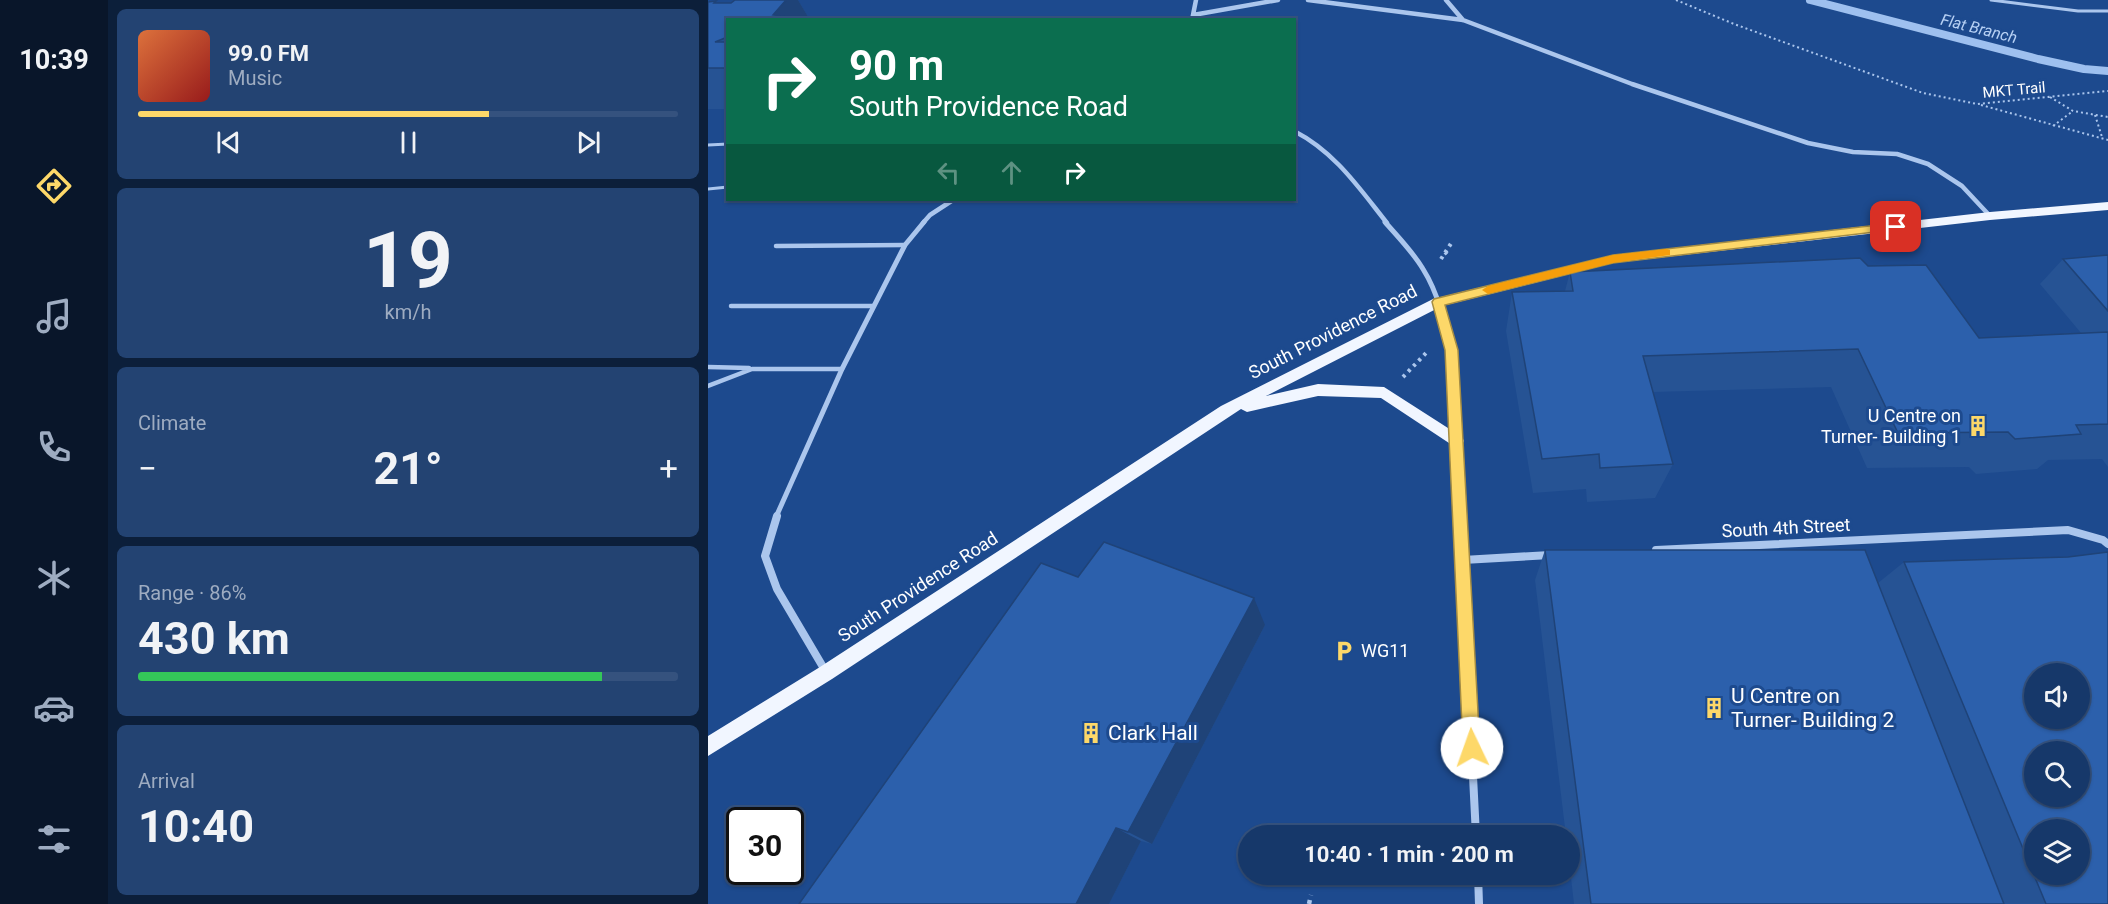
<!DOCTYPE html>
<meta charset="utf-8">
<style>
body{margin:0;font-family:Roboto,sans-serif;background:#234372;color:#f1f3f6;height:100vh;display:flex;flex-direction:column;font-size:22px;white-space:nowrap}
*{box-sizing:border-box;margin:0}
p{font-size:20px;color:#9eacc1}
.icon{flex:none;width:33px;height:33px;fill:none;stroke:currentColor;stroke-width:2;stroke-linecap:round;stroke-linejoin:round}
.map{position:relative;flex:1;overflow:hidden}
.sheet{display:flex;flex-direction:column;gap:9px;padding:9px;background:#0c1f3a;width:600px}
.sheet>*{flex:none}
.guide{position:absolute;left:18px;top:18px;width:570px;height:183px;border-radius:0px;box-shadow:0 2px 4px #0004,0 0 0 2px #35527e;background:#0b6e4f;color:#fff;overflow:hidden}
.fabs{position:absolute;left:1316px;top:663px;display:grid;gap:12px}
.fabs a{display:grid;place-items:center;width:66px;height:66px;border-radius:50%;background:#16386a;box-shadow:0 2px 4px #0004,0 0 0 2px #35527e;font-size:30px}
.speed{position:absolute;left:18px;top:807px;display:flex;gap:12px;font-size:30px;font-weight:700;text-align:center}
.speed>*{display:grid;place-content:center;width:78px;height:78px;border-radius:50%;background:#16386a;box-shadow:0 2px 4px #0004,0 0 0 2px #35527e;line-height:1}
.speed .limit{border:3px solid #111;border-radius:9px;background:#fff;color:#111}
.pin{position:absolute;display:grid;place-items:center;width:51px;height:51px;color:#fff;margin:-26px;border-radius:12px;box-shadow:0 3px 9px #0006}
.me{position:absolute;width:66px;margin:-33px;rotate:357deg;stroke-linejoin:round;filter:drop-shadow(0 0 4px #0008)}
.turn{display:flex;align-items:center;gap:21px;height:126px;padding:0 24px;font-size:27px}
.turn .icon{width:78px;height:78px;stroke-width:2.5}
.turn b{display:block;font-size:42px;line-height:51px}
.lanes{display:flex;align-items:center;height:57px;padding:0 24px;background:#0003;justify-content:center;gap:30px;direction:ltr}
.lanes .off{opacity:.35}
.big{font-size:45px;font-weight:700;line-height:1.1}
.sheet .widget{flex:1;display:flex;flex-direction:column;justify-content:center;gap:9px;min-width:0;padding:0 21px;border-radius:9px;background:#234372}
.sheet .dial{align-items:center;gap:0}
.dial b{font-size:78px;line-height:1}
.song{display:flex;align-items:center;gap:18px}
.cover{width:72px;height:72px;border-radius:9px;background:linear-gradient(135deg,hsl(20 70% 55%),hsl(0 70% 35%))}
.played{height:6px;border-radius:3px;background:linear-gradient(90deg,#fdd869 65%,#35527e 65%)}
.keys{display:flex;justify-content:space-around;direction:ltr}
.heat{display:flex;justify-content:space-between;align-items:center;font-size:33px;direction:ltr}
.charge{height:9px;border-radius:4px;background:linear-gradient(90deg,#34c759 86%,#35527e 0)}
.trip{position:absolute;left:530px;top:825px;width:342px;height:60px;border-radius:30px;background:#16386a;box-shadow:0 2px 4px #0004,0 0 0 2px #35527e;font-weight:700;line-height:60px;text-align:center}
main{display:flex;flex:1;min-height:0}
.dock{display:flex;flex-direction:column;width:108px;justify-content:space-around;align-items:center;background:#09162a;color:#9eacc1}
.dock .icon{width:42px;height:42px}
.dock .selected{color:#fdd869}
.dock b{font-size:27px;color:#f1f3f6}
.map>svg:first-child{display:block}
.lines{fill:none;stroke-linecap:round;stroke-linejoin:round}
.stream{stroke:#9ec0ef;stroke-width:8}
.path-far2{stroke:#abc6ed;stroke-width:2;stroke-dasharray:2 3;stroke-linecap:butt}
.path-far1{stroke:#abc6ed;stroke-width:4;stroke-dasharray:3 4.5;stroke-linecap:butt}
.path{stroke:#abc6ed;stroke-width:4.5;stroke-dasharray:4 5;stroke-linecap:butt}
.service-far1{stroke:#abc6ed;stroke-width:3}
.service{stroke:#abc6ed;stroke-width:4.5}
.minor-far2{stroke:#abc6ed;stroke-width:4.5}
.minor-far1{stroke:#abc6ed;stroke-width:5}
.minor{stroke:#abc6ed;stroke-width:8}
.primary{fill:#f1f6ff;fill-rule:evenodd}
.wall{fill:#265394}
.shaded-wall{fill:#1f4378}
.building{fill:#2c60ac;stroke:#1f4378;stroke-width:1.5;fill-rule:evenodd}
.route{fill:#fdd869;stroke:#a48c44;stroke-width:1.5}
.slow{fill:#f59e0b}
.labels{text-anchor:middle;stroke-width:6;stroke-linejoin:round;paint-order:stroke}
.far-street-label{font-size:15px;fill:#fff;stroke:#1d4a8e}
.far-water-label{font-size:16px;font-style:italic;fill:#b6d0f4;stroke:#1d4a8e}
.street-label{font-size:18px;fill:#fff;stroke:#1d4a8e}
.poi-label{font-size:18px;fill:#fff;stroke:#1d4a8e;text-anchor:end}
.near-poi-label{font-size:21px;fill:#fff;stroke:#1d4a8e;text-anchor:start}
</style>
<main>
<nav class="dock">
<b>10:39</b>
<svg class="icon selected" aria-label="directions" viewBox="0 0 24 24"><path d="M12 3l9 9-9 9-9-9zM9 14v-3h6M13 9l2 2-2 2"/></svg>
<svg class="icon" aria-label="music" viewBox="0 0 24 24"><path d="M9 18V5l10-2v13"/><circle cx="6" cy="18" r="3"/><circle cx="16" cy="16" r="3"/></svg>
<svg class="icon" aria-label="phone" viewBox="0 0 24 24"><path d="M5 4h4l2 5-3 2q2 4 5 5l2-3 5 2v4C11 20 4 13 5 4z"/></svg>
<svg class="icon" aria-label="climate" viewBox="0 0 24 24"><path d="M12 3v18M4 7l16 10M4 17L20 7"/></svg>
<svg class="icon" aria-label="car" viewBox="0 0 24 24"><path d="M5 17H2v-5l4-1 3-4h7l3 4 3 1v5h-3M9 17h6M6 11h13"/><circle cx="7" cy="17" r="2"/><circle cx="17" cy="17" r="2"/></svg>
<svg class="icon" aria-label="filters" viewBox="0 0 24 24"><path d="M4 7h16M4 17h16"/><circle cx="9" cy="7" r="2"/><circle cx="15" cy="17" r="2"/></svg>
</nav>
<section class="sheet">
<div class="widget">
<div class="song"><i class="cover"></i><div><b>99.0 FM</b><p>Music</p></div></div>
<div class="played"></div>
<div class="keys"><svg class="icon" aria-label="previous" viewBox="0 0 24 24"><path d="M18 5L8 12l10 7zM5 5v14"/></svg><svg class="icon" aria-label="pause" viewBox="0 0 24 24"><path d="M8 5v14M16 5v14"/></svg><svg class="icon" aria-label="next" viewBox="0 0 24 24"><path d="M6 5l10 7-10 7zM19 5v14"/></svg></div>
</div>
<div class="widget dial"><b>19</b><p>km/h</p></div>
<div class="widget"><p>Climate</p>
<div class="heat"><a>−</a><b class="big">21°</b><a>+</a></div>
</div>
<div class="widget"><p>Range · 86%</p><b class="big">430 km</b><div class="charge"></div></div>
<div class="widget"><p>Arrival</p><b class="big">10:40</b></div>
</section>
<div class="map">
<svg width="1400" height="904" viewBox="0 0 1400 904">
<rect width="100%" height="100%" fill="#1d4a8e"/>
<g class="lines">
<path class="stream" d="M 1102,0 L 1330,59 L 1376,69 L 1400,71"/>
<path class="path-far2" d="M 968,0 L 1026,24 L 1215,93 L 1269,104 L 1400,91
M 1342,97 L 1365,111 L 1400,117
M 1273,105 L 1400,140
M 1387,115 L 1394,137
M 1345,126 L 1365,111"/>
<path class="path-far1" d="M 737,252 L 742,257
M 733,259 L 744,242
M 695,377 L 719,352"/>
<path class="path" d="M 601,904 L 603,895"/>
<path class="service-far1" d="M 1283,0 L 1370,11 L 1400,11
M 0,145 L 20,144
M 0,189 L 20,187"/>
<path class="service" d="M 68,246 L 197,245
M 23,306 L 165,306
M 0,367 L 41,368
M 0,386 L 44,369 L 134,369"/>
<path class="minor-far2" d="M 600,0 L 755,20 L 924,84 L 1100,143 L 1145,152 L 1189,154 L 1220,164 L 1254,186 L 1282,216
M 738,0 L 755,20
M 485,15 L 570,0
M 484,20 L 488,0
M 586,131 C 627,152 651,188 679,223
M 215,223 L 222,215 L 245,200"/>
<path class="minor-far1" d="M 677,222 C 690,237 705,252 715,269 C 754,331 748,444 752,517
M 68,517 L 134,369 L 197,245 L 216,222"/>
<path class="minor" d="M 69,516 L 57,556 L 69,589 L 118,672
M 752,516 L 768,836
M 948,550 L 1360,530 L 1395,540 L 1400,544
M 755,560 L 842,555
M 770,874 L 771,904"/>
<path class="primary" d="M 1400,202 L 1400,210 L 1282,220 L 905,263 L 734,306 L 558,396 L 610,384 L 676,387 L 754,437 L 756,441 L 754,445 L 744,445 L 673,398 L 610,396 L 539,412 L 533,409 L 124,679 L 0,756 L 0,736 L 112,667 L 513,406 L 725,299 L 905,255 L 1282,212 Z"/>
</g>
<path class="wall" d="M 27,0 L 90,0 L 102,20 L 20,20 L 20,109 L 0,109 L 0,2 L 10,3 L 23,3 Z
M 1400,255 L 1400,467 L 1394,459 L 1340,460 L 1329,469 L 1268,474 L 1261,467 L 1159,468 L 1123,387 L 945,392 L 965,464 L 947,498 L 879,502 L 878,489 L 825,493 L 798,331 L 804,292 L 857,291 L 862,272 L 1160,266 L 1271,338 L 1373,333 L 1332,284 L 1355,259 Z
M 837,550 L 1170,583 L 1196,562 L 1360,557 L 1400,904 L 866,904 L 861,860 L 861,836 L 858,836 L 827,580 Z
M 370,577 L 557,625 L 444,844 L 433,841 L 401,904 Z"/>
<path class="shaded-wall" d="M 78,0 L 90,0 L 102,20 L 68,20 L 65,15 Z
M 546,598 L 557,625 L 444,844 L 420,832 Z
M 408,828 L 433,841 L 401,904 L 368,904 Z"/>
<path class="building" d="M 27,0 L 78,0 L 65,15 L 75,16 L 71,20 L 20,20 L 20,35 L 17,38 L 7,42 L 20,42 L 20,68 L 0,68 L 0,2 L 8,1 L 6,3 L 23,3 Z
M 1400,255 L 1400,311 L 1355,259 Z
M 1152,258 L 1160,266 L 1218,265 L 1271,338 L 1400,332 L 1400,424 L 1368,425 L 1373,434 L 1307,439 L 1300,432 L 1190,433 L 1150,349 L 935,356 L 965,464 L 892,468 L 891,454 L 834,459 L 804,292 L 865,291 L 862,272 Z
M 396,542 L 546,598 L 420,832 L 408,828 L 368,904 L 91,904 L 333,563 L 370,577 Z
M 837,550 L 1157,550 L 1296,904 L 883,904 Z
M 1400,552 L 1400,904 L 1338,904 L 1196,562 L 1360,557 ZM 1326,674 L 1371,674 L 1371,718 L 1326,718 ZM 1326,752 L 1371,752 L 1371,796 L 1326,796 ZM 1326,830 L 1371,830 L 1371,874 L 1326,874 Z"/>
<path class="route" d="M 1188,223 L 1193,227 L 1192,229 L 905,263 L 737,305 L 750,350 L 772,748 L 770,754 L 764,756 L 757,754 L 755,748 L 737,350 L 724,302 L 726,299 L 905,255 Z"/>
<path class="slow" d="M 958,249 L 962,250 L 962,255 L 905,263 L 780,294 L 774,290 L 780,286 L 905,255 Z"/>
<defs>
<symbol id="building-bare" viewBox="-9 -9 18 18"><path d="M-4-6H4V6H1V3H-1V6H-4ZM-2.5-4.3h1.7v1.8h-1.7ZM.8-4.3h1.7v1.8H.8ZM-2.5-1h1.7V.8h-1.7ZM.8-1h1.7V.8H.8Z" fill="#fdd869" stroke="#1d4a8e" stroke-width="2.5" paint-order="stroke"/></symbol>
<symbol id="parking-bare" viewBox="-9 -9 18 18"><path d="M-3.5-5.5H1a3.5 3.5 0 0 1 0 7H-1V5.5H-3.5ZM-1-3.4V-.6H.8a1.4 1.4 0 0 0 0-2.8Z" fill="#fdd869" stroke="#1d4a8e" stroke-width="2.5" paint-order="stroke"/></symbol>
</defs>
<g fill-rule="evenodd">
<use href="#building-bare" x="1255" y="411" width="30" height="30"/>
<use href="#parking-bare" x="621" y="636" width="30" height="30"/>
<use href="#building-bare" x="991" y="693" width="30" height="30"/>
<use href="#building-bare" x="368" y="718" width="30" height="30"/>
</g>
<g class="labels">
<g class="far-street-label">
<text transform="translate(1306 90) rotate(-5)" y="5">MKT Trail</text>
</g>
<g class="far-water-label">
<text transform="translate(1271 28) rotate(14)" y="6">Flat Branch</text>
</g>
<g class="street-label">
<text transform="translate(625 332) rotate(-27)" y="6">South Providence Road</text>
<text transform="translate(1078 528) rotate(-3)" y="6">South 4th Street</text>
<text transform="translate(210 587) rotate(-33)" y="6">South Providence Road</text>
</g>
<g class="poi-label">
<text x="1253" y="422">U Centre on<tspan x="1253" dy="21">Turner- Building 1</tspan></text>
<text x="653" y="657" text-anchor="start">WG11</text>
</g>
<g class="near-poi-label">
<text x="1023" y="703">U Centre on<tspan x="1023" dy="24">Turner- Building 2</tspan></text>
<text x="400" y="740">Clark Hall</text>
</g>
</g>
</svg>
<div class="fabs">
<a><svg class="icon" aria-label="sound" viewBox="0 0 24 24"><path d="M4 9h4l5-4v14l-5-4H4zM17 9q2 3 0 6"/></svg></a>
<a><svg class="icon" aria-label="search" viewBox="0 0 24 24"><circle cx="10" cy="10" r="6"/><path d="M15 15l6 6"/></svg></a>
<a><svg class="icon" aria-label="layers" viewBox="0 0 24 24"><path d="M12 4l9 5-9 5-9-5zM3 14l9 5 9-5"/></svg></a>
</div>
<div class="speed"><div class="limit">30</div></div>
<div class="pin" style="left:1188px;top:227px;background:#d93025"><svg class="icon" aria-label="arrive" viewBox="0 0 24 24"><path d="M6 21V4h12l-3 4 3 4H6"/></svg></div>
<svg class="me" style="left:764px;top:748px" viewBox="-20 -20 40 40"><circle r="19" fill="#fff"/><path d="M0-13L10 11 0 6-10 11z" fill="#fdd869"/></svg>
<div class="trip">10:40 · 1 min · 200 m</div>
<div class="guide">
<div class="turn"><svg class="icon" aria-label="right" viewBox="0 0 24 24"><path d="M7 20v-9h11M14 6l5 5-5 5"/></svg><div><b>90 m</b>South Providence Road</div></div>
<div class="lanes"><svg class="icon off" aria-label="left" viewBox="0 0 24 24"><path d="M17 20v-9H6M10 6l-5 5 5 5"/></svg><svg class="icon off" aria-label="ahead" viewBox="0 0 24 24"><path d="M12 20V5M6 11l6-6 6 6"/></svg><svg class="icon" aria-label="right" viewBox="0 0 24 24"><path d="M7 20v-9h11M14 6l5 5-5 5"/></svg></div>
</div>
</div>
</main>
